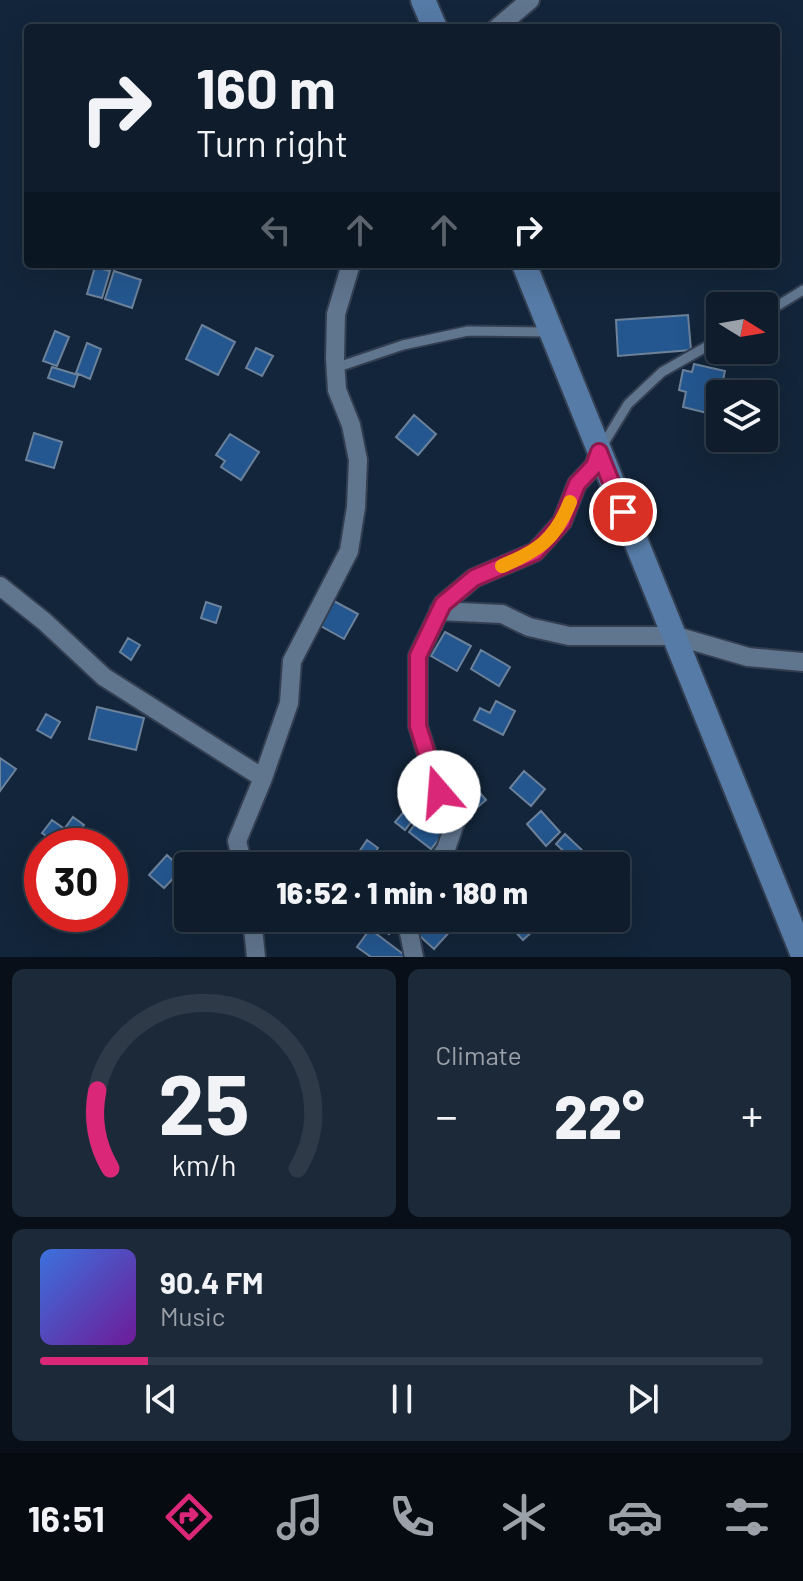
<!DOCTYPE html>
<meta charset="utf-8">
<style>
body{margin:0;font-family:Barlow,sans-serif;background:#1c2938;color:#f1f3f6;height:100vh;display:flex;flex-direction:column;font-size:30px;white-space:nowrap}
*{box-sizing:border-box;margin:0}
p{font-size:26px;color:#9ba1a9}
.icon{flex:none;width:44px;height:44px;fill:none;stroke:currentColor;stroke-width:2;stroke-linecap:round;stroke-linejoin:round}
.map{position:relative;height:957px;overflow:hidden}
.drawer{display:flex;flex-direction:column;gap:12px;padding:12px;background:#080f18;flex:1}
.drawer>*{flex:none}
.banner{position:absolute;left:24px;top:24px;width:756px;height:244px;border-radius:8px;box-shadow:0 8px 32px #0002,0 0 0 2px #2e3a48;background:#0e1c2c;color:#f1f3f6;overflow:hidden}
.needle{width:52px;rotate:101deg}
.controls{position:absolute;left:706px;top:292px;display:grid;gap:16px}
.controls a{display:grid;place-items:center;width:72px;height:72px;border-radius:8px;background:#0e1c2c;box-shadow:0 8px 32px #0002,0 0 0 2px #2e3a48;font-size:40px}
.speed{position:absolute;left:24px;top:828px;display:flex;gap:16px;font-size:40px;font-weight:700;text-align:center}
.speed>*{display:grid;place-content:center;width:104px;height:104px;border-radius:50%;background:#0e1c2c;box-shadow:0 8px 32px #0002,0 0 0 2px #2e3a48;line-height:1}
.speed .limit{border:12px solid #d22;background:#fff;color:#111}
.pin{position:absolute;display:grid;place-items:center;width:68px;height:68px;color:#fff;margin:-34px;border:4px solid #fff;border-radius:50%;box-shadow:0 2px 8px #0007}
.me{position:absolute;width:88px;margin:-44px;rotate:342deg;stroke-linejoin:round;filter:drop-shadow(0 0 6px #0008)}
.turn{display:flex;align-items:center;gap:28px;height:168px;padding:0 40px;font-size:36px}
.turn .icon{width:104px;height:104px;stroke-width:2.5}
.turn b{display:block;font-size:56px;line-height:68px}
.lanes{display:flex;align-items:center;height:76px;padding:0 40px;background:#0003;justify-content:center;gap:40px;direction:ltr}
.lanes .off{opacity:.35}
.big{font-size:60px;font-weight:800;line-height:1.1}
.drawer .tile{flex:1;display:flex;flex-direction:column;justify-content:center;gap:12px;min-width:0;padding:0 28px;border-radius:12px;background:#1c2938}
.drawer .dial{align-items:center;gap:0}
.dial svg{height:208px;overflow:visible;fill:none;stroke:#2e3a48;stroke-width:7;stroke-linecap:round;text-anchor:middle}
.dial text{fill:#f1f3f6;stroke:none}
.song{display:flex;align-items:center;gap:24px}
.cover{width:96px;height:96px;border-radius:12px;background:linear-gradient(135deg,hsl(220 70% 55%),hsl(280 70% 35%))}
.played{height:8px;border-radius:4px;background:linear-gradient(90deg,#db2777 15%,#2e3a48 15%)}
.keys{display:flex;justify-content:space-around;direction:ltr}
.heat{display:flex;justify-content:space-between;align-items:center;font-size:44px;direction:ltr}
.drawer .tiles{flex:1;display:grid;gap:12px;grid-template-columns:1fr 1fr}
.tile:last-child{grid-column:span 2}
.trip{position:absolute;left:174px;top:852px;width:456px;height:80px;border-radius:8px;background:#0e1c2c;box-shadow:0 8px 32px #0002,0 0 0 2px #2e3a48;font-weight:800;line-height:80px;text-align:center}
.dock{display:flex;height:128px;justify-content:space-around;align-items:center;background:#060b12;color:#9ba1a9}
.dock .icon{width:56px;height:56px}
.dock .current{color:#db2777}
.dock b{font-size:36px;color:#f1f3f6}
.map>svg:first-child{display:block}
.building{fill:#24578f;stroke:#6c819a;stroke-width:2}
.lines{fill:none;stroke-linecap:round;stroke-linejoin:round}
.lane-casing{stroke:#333f51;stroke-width:13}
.street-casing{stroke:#333f51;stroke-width:22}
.secondary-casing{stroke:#333f51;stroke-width:28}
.lane{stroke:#60758e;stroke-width:9}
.street{stroke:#60758e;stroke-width:18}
.secondary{stroke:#567ba6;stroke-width:24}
.route-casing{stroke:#8e194d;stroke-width:20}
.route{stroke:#db2777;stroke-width:14}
.slow{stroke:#f59e0b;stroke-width:14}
</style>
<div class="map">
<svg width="803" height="957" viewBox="0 0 803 957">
<rect width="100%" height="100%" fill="#13253a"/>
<path class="building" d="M 95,267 L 110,271 L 102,298 L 87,294 Z
M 114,271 L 141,280 L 132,308 L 105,299 Z
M 688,315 L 691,350 L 618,356 L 616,320 Z
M 202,325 L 235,342 L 218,375 L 186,359 Z
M 55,331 L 69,337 L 57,366 L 43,361 Z
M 87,343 L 101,349 L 90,379 L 76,373 Z
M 256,348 L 273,356 L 262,376 L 246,368 Z
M 694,364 L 725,371 L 715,415 L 683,407 L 686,392 L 679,390 L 683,370 L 692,372 Z
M 52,367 L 78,375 L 74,387 L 48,378 Z
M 414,415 L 436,434 L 418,455 L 396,437 Z
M 34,433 L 62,442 L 54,468 L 26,460 Z
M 230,434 L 259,452 L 241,480 L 221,467 L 225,461 L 216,455 Z
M 332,600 L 358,614 L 344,639 L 319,625 Z
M 206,602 L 221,607 L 216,623 L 201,618 Z
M 445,632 L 471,646 L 457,671 L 431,656 Z
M 128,638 L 140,645 L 131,660 L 120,652 Z
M 481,650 L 510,667 L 499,686 L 471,669 Z
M 496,701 L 515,711 L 503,735 L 474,720 L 480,708 L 490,713 Z
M 97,707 L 144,718 L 136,750 L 89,739 Z
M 46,714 L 60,722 L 51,738 L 37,730 Z
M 0,758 L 16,769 L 0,791 Z
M 524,771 L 545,789 L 531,806 L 510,788 Z
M 470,781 L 486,800 L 465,818 L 449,798 Z
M 412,802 L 421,809 L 405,830 L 395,822 Z
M 425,811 L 447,829 L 431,849 L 409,832 Z
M 541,811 L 560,832 L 546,846 L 527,824 Z
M 73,817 L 84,825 L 77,836 L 65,828 Z
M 52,820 L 76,837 L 70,846 L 60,846 L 42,833 Z
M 565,834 L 584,852 L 575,862 L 556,844 Z
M 367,840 L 378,848 L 366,866 L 354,866 L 351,864 Z
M 167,855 L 182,869 L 164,888 L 149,875 Z
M 392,856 L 406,866 L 385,866 Z
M 385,918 L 398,918 L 389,934 L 379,928 Z
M 421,918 L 462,918 L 434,949 L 411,928 Z
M 523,918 L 534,930 L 523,940 L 512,928 Z
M 370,929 L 407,957 L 371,957 L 357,947 Z"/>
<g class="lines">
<defs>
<path id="lane" d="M 764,314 L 803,290
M 335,368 L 403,345 L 468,331 L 548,332
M 601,448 L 628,404 L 662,372 L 720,339"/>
<path id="street" d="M 497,28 L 530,0
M 0,586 L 45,622 L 104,677 L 263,778 L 237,841 L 243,866
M 439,611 L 502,614 L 529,627 L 569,636 L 676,636 L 748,657 L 803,662
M 263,778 L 289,703 L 292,661 L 349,551 L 356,507 L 358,460 L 351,425 L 337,390 L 335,359 L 336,314 L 351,264
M 435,866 L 446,849 L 455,823 L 439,792 L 418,726 L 418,656 L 443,604 L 474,578 L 535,552 L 562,522 L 577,484 L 594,466 L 599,452
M 252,918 L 256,957
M 406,918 L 414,957"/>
<path id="secondary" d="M 423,0 L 435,28
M 524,264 L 803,955"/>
</defs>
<use href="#lane" class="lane-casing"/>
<use href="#street" class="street-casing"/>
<use href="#secondary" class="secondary-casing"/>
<use href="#lane" class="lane"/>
<use href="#street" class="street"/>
<use href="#secondary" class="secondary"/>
</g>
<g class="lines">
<defs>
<path id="route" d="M 439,792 L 418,726 L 418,656 L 443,604 L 474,578 L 535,552 L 549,537 L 562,522 L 577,484 L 594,466 L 599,452 L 623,512"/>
</defs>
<use href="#route" class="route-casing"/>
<use href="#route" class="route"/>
<path class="slow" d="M 502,566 C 538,551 555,540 570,502"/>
</g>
</svg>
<div class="controls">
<a><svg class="needle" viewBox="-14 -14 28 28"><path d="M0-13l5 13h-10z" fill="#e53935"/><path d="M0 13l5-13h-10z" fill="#9ba1a9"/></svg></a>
<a><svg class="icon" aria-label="layers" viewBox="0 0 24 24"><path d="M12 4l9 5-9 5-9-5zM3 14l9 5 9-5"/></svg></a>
</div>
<div class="speed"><div class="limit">30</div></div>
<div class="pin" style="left:623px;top:512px;background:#d93025"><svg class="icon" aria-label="arrive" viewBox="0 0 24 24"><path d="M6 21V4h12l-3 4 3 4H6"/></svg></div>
<svg class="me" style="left:439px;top:792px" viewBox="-20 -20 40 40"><circle r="19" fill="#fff"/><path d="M0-13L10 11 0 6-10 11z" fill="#db2777"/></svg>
<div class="trip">16:52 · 1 min · 180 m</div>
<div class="banner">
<div class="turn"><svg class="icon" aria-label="right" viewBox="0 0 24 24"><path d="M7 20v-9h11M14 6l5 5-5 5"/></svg><div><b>160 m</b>Turn right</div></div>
<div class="lanes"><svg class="icon off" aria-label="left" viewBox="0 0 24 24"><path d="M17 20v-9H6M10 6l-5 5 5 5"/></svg><svg class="icon off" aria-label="ahead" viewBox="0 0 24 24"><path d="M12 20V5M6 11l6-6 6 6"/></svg><svg class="icon off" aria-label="ahead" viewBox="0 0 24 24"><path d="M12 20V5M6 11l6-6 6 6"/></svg><svg class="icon" aria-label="right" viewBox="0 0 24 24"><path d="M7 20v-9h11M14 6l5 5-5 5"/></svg></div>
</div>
</div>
<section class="drawer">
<div class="tiles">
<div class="tile dial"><svg viewBox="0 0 100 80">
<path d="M14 69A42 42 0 1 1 86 69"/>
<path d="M14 69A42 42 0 0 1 9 39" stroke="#db2777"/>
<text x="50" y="56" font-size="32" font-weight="700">25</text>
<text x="50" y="72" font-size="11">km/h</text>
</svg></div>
<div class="tile"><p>Climate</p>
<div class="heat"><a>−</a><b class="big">22°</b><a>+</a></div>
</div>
<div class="tile">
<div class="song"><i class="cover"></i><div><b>90.4 FM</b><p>Music</p></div></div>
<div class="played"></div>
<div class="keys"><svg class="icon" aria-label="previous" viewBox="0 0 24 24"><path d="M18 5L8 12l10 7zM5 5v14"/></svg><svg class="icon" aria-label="pause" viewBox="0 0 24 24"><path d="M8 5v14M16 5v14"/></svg><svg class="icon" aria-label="next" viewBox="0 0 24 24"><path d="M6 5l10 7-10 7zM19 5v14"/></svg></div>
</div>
</div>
</section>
<nav class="dock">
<b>16:51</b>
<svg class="icon current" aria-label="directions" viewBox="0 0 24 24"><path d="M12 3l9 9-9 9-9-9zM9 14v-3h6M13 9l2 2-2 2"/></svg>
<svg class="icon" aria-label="music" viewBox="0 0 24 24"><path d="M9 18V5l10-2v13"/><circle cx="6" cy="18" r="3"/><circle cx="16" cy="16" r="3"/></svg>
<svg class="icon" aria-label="phone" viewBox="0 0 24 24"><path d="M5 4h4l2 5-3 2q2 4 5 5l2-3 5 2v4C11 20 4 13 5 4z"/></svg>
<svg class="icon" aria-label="climate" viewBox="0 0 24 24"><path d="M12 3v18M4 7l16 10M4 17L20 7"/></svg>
<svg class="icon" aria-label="car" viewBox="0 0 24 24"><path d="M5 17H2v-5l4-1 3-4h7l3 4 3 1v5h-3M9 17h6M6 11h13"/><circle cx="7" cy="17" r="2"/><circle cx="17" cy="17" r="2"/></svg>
<svg class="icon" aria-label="filters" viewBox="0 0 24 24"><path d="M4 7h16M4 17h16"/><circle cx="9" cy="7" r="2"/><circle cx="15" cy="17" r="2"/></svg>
</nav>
